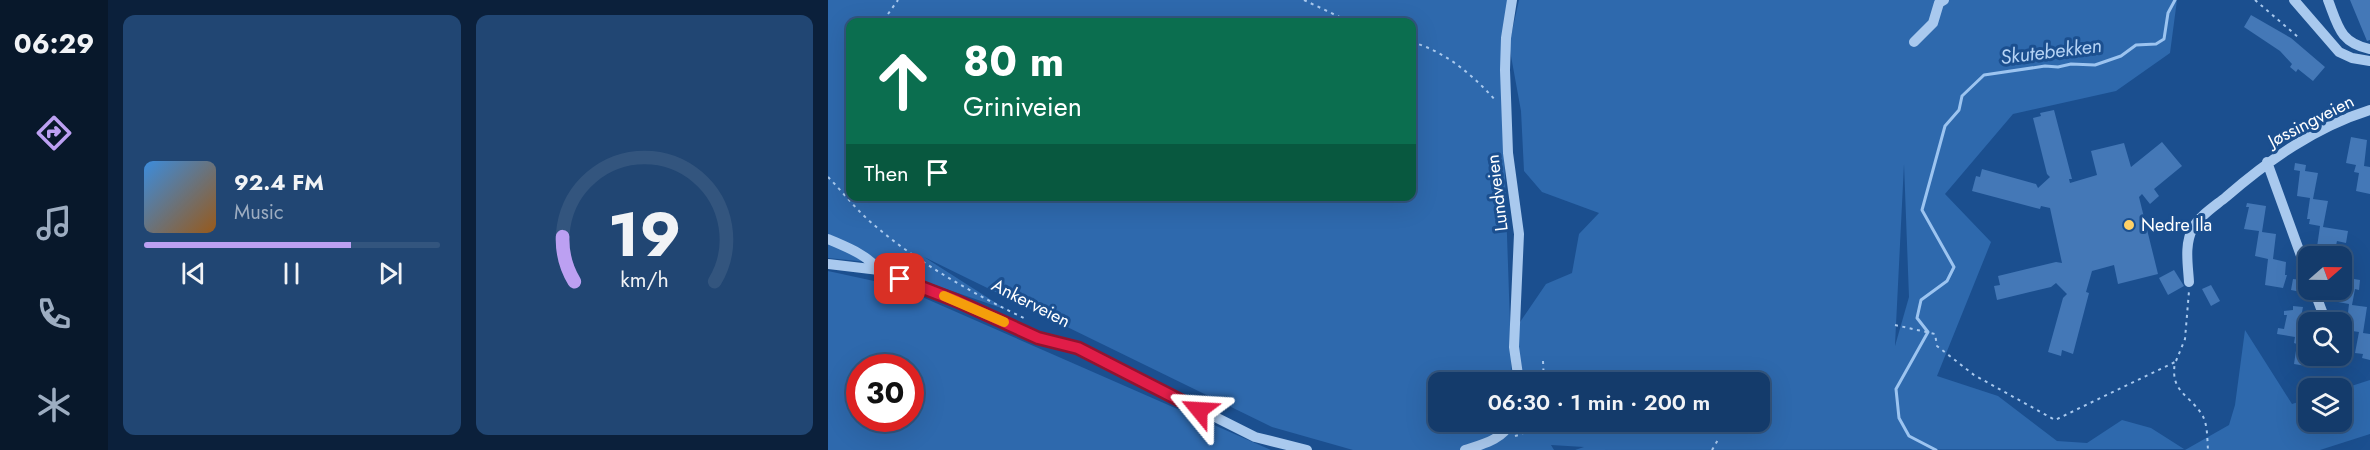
<!DOCTYPE html>
<meta charset="utf-8">
<style>
body{margin:0;font-family:Jost,sans-serif;background:#214673;color:#f1f3f6;height:100vh;display:flex;flex-direction:column;font-size:22px;white-space:nowrap}
*{box-sizing:border-box;margin:0}
p{font-size:20px;color:#9dadc1}
.icon{flex:none;width:33px;height:33px;fill:none;stroke:currentColor;stroke-width:2;stroke-linecap:round;stroke-linejoin:round}
.map{position:relative;flex:1;overflow:hidden}
.sheet{display:flex;flex-direction:column;gap:15px;padding:15px;background:#0b203b;width:720px}
.sheet>*{flex:none}
.top-card{position:absolute;left:18px;top:18px;width:570px;height:183px;border-radius:12px;box-shadow:0 6px 24px #0002,0 0 0 2px #33557e;background:#0b6e4f;color:#fff;overflow:hidden}
.needle{width:39px;rotate:70deg}
.tools{position:absolute;left:1470px;top:246px;display:grid;gap:12px}
.tools a{display:grid;place-items:center;width:54px;height:54px;border-radius:12px;background:#143b6b;box-shadow:0 6px 24px #0002,0 0 0 2px #33557e;font-size:30px}
.speed{position:absolute;left:18px;top:354px;display:flex;gap:12px;font-size:30px;font-weight:700;text-align:center}
.speed>*{display:grid;place-content:center;width:78px;height:78px;border-radius:50%;background:#143b6b;box-shadow:0 6px 24px #0002,0 0 0 2px #33557e;line-height:1}
.speed .limit{border:9px solid #d22;background:#fff;color:#111}
.pin{position:absolute;display:grid;place-items:center;width:51px;height:51px;color:#fff;margin:-26px;border-radius:12px;box-shadow:0 3px 9px #0006}
.me{position:absolute;width:66px;margin:-33px;rotate:297deg;stroke-linejoin:round;filter:drop-shadow(0 0 4px #0008)}
.turn{display:flex;align-items:center;gap:21px;height:126px;padding:0 18px;font-size:27px}
.turn .icon{width:78px;height:78px;stroke-width:2.5}
.turn b{display:block;font-size:42px;line-height:51px}
.then{display:flex;align-items:center;height:57px;padding:0 18px;background:#0003;gap:12px;font-size:22px}
.sheet .widget{flex:1;display:flex;flex-direction:column;justify-content:center;gap:9px;min-width:0;padding:0 21px;border-radius:12px;background:#214673}
.sheet .dial{align-items:center;gap:0}
.dial svg{height:156px;overflow:visible;fill:none;stroke:#33557e;stroke-width:7;stroke-linecap:round;text-anchor:middle}
.dial text{fill:#f1f3f6;stroke:none}
.song{display:flex;align-items:center;gap:18px}
.cover{width:72px;height:72px;border-radius:9px;background:linear-gradient(135deg,hsl(210 70% 55%),hsl(30 70% 35%))}
.played{height:6px;border-radius:3px;background:linear-gradient(90deg,#bca0f2 70%,#33557e 70%)}
.keys{display:flex;justify-content:space-around;direction:ltr}
.sheet .tiles{flex:1;display:grid;gap:15px;grid-template-columns:repeat(2,1fr)}
.trip{position:absolute;left:600px;top:372px;width:342px;height:60px;border-radius:12px;background:#143b6b;box-shadow:0 6px 24px #0002,0 0 0 2px #33557e;font-weight:600;line-height:60px;text-align:center}
main{display:flex;flex:1;min-height:0}
.menu{display:flex;flex-direction:column;width:108px;justify-content:space-around;align-items:center;background:#08182b;color:#9dadc1}
.menu .icon{width:42px;height:42px}
.menu .on{color:#bca0f2}
.menu b{font-size:27px;color:#f1f3f6}
.map>svg:first-child{display:block}
.green{fill:#2e69ad;fill-rule:evenodd}
.lines{fill:none;stroke-linecap:round;stroke-linejoin:round}
.stream{stroke:#9cc4f0;stroke-width:3}
.building{fill:#4478b7}
.path{stroke:#a9c9ee;stroke-width:2;stroke-dasharray:3 4.5;stroke-linecap:butt}
.minor{stroke:#a9c9ee;stroke-width:10}
.route-casing{stroke:#92132f;stroke-width:15}
.route{stroke:#e11d48;stroke-width:10}
.slow{stroke:#f59e0b;stroke-width:10}
.poi-dot{fill:#ffd166;stroke:#1b4f8f;stroke-width:2}
.labels{text-anchor:middle;stroke-width:6;stroke-linejoin:round;paint-order:stroke}
.street-label{font-size:18px;fill:#fff;stroke:#1b4f8f}
.poi-label{font-size:18px;fill:#fff;stroke:#1b4f8f;text-anchor:start}
.water-label{font-size:20px;font-style:italic;fill:#b5d3f5;stroke:#1b4f8f}
</style>
<main>
<nav class="menu">
<b>06:29</b>
<svg class="icon on" aria-label="directions" viewBox="0 0 24 24"><path d="M12 3l9 9-9 9-9-9zM9 14v-3h6M13 9l2 2-2 2"/></svg>
<svg class="icon" aria-label="music" viewBox="0 0 24 24"><path d="M9 18V5l10-2v13"/><circle cx="6" cy="18" r="3"/><circle cx="16" cy="16" r="3"/></svg>
<svg class="icon" aria-label="phone" viewBox="0 0 24 24"><path d="M5 4h4l2 5-3 2q2 4 5 5l2-3 5 2v4C11 20 4 13 5 4z"/></svg>
<svg class="icon" aria-label="climate" viewBox="0 0 24 24"><path d="M12 3v18M4 7l16 10M4 17L20 7"/></svg>
</nav>
<section class="sheet">
<div class="tiles">
<div class="widget">
<div class="song"><i class="cover"></i><div><b>92.4 FM</b><p>Music</p></div></div>
<div class="played"></div>
<div class="keys"><svg class="icon" aria-label="previous" viewBox="0 0 24 24"><path d="M18 5L8 12l10 7zM5 5v14"/></svg><svg class="icon" aria-label="pause" viewBox="0 0 24 24"><path d="M8 5v14M16 5v14"/></svg><svg class="icon" aria-label="next" viewBox="0 0 24 24"><path d="M6 5l10 7-10 7zM19 5v14"/></svg></div>
</div>
<div class="widget dial"><svg viewBox="0 0 100 80">
<path d="M14 69A42 42 0 1 1 86 69"/>
<path d="M14 69A42 42 0 0 1 8 46" stroke="#bca0f2"/>
<text x="50" y="56" font-size="32" font-weight="700">19</text>
<text x="50" y="72" font-size="11">km/h</text>
</svg></div>
</div>
</section>
<div class="map">
<svg width="1542" height="450" viewBox="0 0 1542 450">
<rect width="100%" height="100%" fill="#1b4f8f"/>
<path class="green" d="M 0,0 L 686,0 L 674,89 L 684,382 L 610,382 L 610,422 L 932,422 L 932,382 L 689,382 L 690,325 L 718,284 L 744,273 L 751,234 L 771,213 L 714,192 L 696,171 L 693,111 L 681,45 L 691,0 L 1349,0 L 1342,53 L 1288,91 L 1185,114 L 1117,194 L 1163,242 L 1109,376 L 1170,396 L 1229,441 L 1259,443 L 1294,420 L 1323,428 L 1356,449 L 747,450 L 756,447 L 723,445 L 726,450 L 525,450 L 444,427 L 96,257 L 179,310 L 40,262 L 0,258 ZM 22,22 L 584,22 L 584,196 L 22,196 ZM 1076,164 L 1081,297 L 1067,346 L 1067,345 Z
M 0,271 L 69,286 L 443,450 L 0,450 ZM 32,368 L 82,368 L 82,418 L 32,418 Z
M 1417,330 L 1464,404 L 1480,399 L 1480,422 L 1514,422 L 1514,389 L 1542,380 L 1542,434 L 1492,450 L 1357,450 L 1401,425 L 1407,405 Z"/>
<g class="lines">
<path class="stream" d="M 1108,450 L 1081,436 L 1071,418 L 1068,389 L 1100,332 L 1089,318 L 1093,300 L 1119,281 L 1126,267 L 1094,210 L 1117,126 L 1131,110 L 1134,96 L 1156,75 L 1217,66 L 1230,67 L 1243,64 L 1267,65 L 1293,56 L 1308,45 L 1328,44 L 1336,39 L 1340,13 L 1347,0"/>
</g>
<path class="building" d="M 1522,0 L 1542,0 L 1542,40 L 1539,41 Z
M 1423,15 L 1463,38 L 1497,67 L 1485,81 L 1470,69 L 1468,72 L 1462,67 L 1464,64 L 1452,51 L 1416,27 Z
M 1226,110 L 1244,179 L 1241,179 L 1242,183 L 1269,175 L 1263,151 L 1296,143 L 1303,167 L 1334,142 L 1354,166 L 1326,189 L 1331,196 L 1322,204 L 1314,194 L 1311,197 L 1330,274 L 1290,284 L 1286,265 L 1264,271 L 1258,292 L 1261,293 L 1245,354 L 1234,350 L 1233,356 L 1220,352 L 1235,298 L 1239,294 L 1228,283 L 1223,287 L 1169,300 L 1166,286 L 1172,285 L 1170,276 L 1228,262 L 1234,263 L 1222,208 L 1213,206 L 1212,209 L 1144,191 L 1148,176 L 1152,177 L 1154,169 L 1208,184 L 1210,188 L 1222,177 L 1219,174 L 1205,118 L 1213,116 L 1212,113 Z
M 1523,137 L 1539,140 L 1536,166 L 1542,167 L 1542,194 L 1528,191 L 1531,173 L 1526,172 L 1528,165 L 1518,163 Z
M 1467,163 L 1478,165 L 1477,171 L 1490,173 L 1485,199 L 1500,201 L 1495,227 L 1520,231 L 1518,243 L 1509,241 L 1507,250 L 1489,247 L 1492,226 L 1481,224 L 1482,219 L 1479,219 L 1482,198 L 1469,196 L 1472,171 L 1466,170 Z
M 1419,203 L 1438,206 L 1434,232 L 1448,234 L 1445,259 L 1458,262 L 1457,275 L 1459,275 L 1455,288 L 1437,285 L 1440,259 L 1427,256 L 1431,231 L 1416,229 L 1421,207 L 1418,207 Z
M 1346,270 L 1356,286 L 1340,295 L 1331,278 Z
M 1514,270 L 1522,271 L 1520,278 L 1532,280 L 1531,290 L 1527,289 L 1524,305 L 1539,307 L 1535,333 L 1542,334 L 1542,360 L 1534,358 L 1535,354 L 1527,353 L 1531,332 L 1518,330 L 1521,304 L 1510,302 L 1511,298 L 1504,296 L 1505,290 L 1514,290 Z
M 1465,279 L 1475,280 L 1473,292 L 1463,290 Z
M 1383,285 L 1392,301 L 1383,306 L 1374,289 Z
M 1465,306 L 1475,307 L 1473,317 L 1477,318 L 1476,323 L 1479,323 L 1477,333 L 1475,332 L 1474,338 L 1480,339 L 1480,356 L 1486,356 L 1484,367 L 1466,364 L 1469,344 L 1466,343 L 1467,337 L 1449,334 L 1450,328 L 1456,329 L 1459,315 L 1456,315 L 1456,311 L 1465,310 Z"/>
<g class="lines">
<path class="path" d="M 476,0 L 522,22
M 1427,0 L 1470,37
M 60,14 L 70,0
M 584,42 C 618,52 645,75 668,101
M 0,177 C 15,192 28,210 45,224 C 87,261 147,295 198,319
M 1067,325 L 1107,334 L 1109,346 L 1146,375 L 1227,420 L 1347,362 C 1342,391 1359,393 1373,413 C 1380,423 1379,438 1380,450
M 715,361 L 716,382
M 1348,361 L 1357,339 L 1361,291
M 687,436 L 694,434 L 704,422
M 884,450 L 891,438"/>
<path class="minor" d="M 684,0 L 678,38 L 677,70 L 680,153 L 691,234 L 686,347 L 691,382
M 1466,0 L 1511,52 L 1524,58 L 1542,61
M 1500,0 C 1510,26 1512,43 1542,49
M 1086,42 L 1105,23 L 1111,3 L 1116,0
M 1439,162 L 1480,275
M 0,239 C 18,247 38,254 51,270
M 0,264 L 51,270 L 129,301 L 210,338 L 250,348 L 427,437 L 479,450
M 1361,282 C 1360,265 1356,244 1365,228 C 1371,216 1387,206 1398,197 C 1441,160 1487,127 1542,110
M 1486,290 L 1498,322
M 637,450 C 655,444 674,440 683,422"/>
</g>
<g class="lines">
<defs>
<path id="route" d="M 72,279 L 129,301 L 210,338 L 250,348 L 371,410"/>
</defs>
<use href="#route" class="route-casing"/>
<use href="#route" class="route"/>
<path class="slow" d="M 116,296 L 176,322"/>
</g>
<circle class="poi-dot" cx="1301" cy="225" r="6"/>
<g class="labels">
<g class="street-label">
<text transform="translate(1483 121) rotate(-27)" y="6">Jøssingveien</text>
<text transform="translate(669 193) rotate(-97)" y="6">Lundveien</text>
<text transform="translate(203 303) rotate(27)" y="6">Ankerveien</text>
</g>
<g class="poi-label">
<text x="1313" y="231">Nedre Ila</text>
</g>
<g class="water-label">
<text transform="translate(1223 51) rotate(-7)" y="7">Skutebekken</text>
</g>
</g>
</svg>
<div class="tools">
<a><svg class="needle" viewBox="-14 -14 28 28"><path d="M0-13l5 13h-10z" fill="#e53935"/><path d="M0 13l5-13h-10z" fill="#9dadc1"/></svg></a>
<a><svg class="icon" aria-label="search" viewBox="0 0 24 24"><circle cx="10" cy="10" r="6"/><path d="M15 15l6 6"/></svg></a>
<a><svg class="icon" aria-label="layers" viewBox="0 0 24 24"><path d="M12 4l9 5-9 5-9-5zM3 14l9 5 9-5"/></svg></a>
</div>
<div class="speed"><div class="limit">30</div></div>
<div class="pin" style="left:72px;top:279px;background:#d93025"><svg class="icon" aria-label="arrive" viewBox="0 0 24 24"><path d="M6 21V4h12l-3 4 3 4H6"/></svg></div>
<svg class="me" style="left:371px;top:410px" viewBox="-20 -20 40 40"><path d="M0-17L14 15 0 8-14 15z" fill="#e11d48" stroke="#fff" stroke-width="4"/></svg>
<div class="trip">06:30 · 1 min · 200 m</div>
<div class="top-card">
<div class="turn"><svg class="icon" aria-label="ahead" viewBox="0 0 24 24"><path d="M12 20V5M6 11l6-6 6 6"/></svg><div><b>80 m</b>Griniveien</div></div>
<div class="then">Then<svg class="icon" aria-label="arrive" viewBox="0 0 24 24"><path d="M6 21V4h12l-3 4 3 4H6"/></svg></div>
</div>
</div>
</main>
